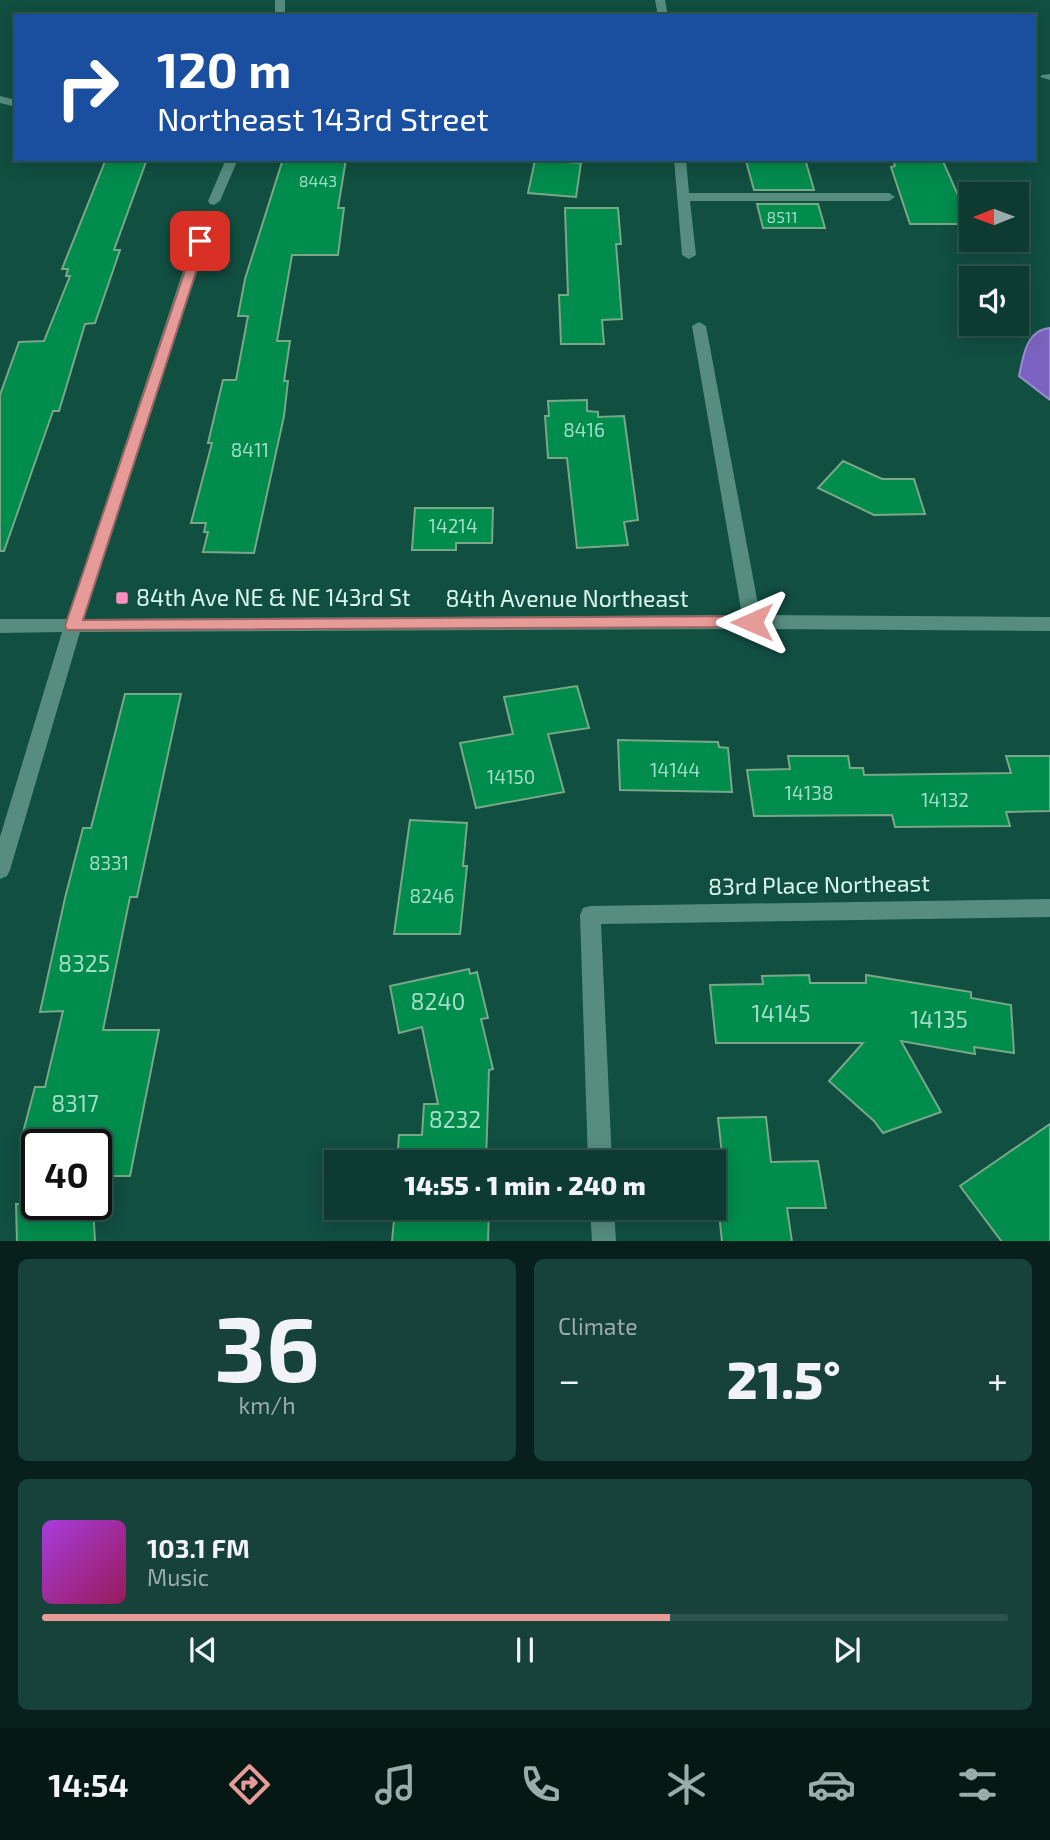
<!DOCTYPE html>
<meta charset="utf-8">
<style>
body{margin:0;font-family:"Exo 2",sans-serif;background:#164239;color:#f1f3f6;height:100vh;display:flex;flex-direction:column;font-size:26px;white-space:nowrap}
*{box-sizing:border-box;margin:0}
p{font-size:23px;color:#9aadab}
.icon{flex:none;width:38px;height:38px;fill:none;stroke:currentColor;stroke-width:2;stroke-linecap:round;stroke-linejoin:round}
.map{position:relative;height:1241px;overflow:hidden}
.side{display:flex;flex-direction:column;gap:18px;padding:18px;background:#07201b;flex:1}
.side>*{flex:none}
.banner{position:absolute;left:14px;top:14px;width:1022px;height:147px;border-radius:0px;box-shadow:0 4px 18px #0003,0 0 0 2px #2d554d;background:#1a4fa0;color:#fff;overflow:hidden}
.needle{width:46px;rotate:269deg}
.buttons{position:absolute;left:959px;top:182px;display:grid;gap:14px}
.buttons a{display:grid;place-items:center;width:70px;height:70px;border-radius:0px;background:#0d3b31;box-shadow:0 4px 18px #0003,0 0 0 2px #2d554d;font-size:35px}
.speed{position:absolute;left:21px;top:1129px;display:flex;gap:14px;font-size:35px;font-weight:700;text-align:center}
.speed>*{display:grid;place-content:center;width:91px;height:91px;border-radius:50%;background:#0d3b31;box-shadow:0 4px 18px #0003,0 0 0 2px #2d554d;line-height:1}
.speed .limit{border:4px solid #111;border-radius:10px;background:#fff;color:#111}
.pin{position:absolute;display:grid;place-items:center;width:60px;height:60px;color:#fff;margin:-30px;border-radius:14px;box-shadow:0 4px 10px #0006}
.me{position:absolute;width:77px;margin:-38px;rotate:270deg;stroke-linejoin:round;filter:drop-shadow(0 0 5px #0008)}
.turn{display:flex;align-items:center;gap:24px;height:147px;padding:0 28px;font-size:32px}
.turn .icon{width:91px;height:91px;stroke-width:2.5}
.turn b{display:block;font-size:49px;line-height:60px}
.big{font-size:52px;font-weight:800;line-height:1.1}
.side .tile{flex:1;display:flex;flex-direction:column;justify-content:center;gap:10px;min-width:0;padding:0 24px;border-radius:10px;background:#164239}
.side .dial{align-items:center;gap:0}
.dial b{font-size:91px;line-height:1}
.song{display:flex;align-items:center;gap:21px}
.cover{width:84px;height:84px;border-radius:10px;background:linear-gradient(135deg,hsl(280 70% 55%),hsl(330 70% 35%))}
.played{height:7px;border-radius:4px;background:linear-gradient(90deg,#e69b98 65%,#2d554d 65%)}
.keys{display:flex;justify-content:space-around;direction:ltr}
.heat{display:flex;justify-content:space-between;align-items:center;font-size:38px;direction:ltr}
.side .tiles{flex:1;display:grid;gap:18px;grid-template-columns:1fr 1fr}
.tile:last-child{grid-column:span 2}
.trip{position:absolute;left:324px;top:1150px;width:402px;height:70px;border-radius:0px;background:#0d3b31;box-shadow:0 4px 18px #0003,0 0 0 2px #2d554d;font-weight:800;line-height:70px;text-align:center}
.dock{display:flex;height:112px;justify-content:space-around;align-items:center;background:#051814;color:#9aadab}
.dock .icon{width:49px;height:49px}
.dock .selected{color:#e69b98}
.dock b{font-size:32px;color:#f1f3f6}
.map>svg:first-child{display:block}
.water{fill:#7c62c0;stroke:#988fce;stroke-width:2}
.building{fill:#008c4d;stroke:#7aa788;stroke-width:2}
.lines{fill:none;stroke-linecap:round;stroke-linejoin:round}
.minor{fill:#568d7e;fill-rule:evenodd}
.route{fill:#e69b98;stroke:#966563;stroke-width:2}
.poi-dot{fill:#fe8ebd;stroke:#114f41;stroke-width:2.5}
.labels{text-anchor:middle;stroke-width:7;stroke-linejoin:round;paint-order:stroke}
.far-number-label{font-size:16px;fill:#a4ddc6}
.number-label{font-size:19px;fill:#a4ddc6}
.poi-label{font-size:23px;fill:#dbf8ef;stroke:#114f41;text-anchor:start}
.street-label{font-size:23px;fill:#dbf8ef;stroke:#114f41}
.near-number-label{font-size:23px;fill:#a4ddc6}
</style>
<div class="map">
<svg width="1050" height="1242" viewBox="0 0 1050 1242">
<rect width="100%" height="100%" fill="#114f41"/>
<path class="water" d="M 1050,328 L 1050,400 L 1019,376 C 1023,357 1026,330 1050,328 Z"/>
<path class="building" d="M 106,159 L 147,159 L 114,250 L 120,250 L 95,323 L 85,324 L 59,411 L 53,411 L 4,551 L 0,551 L 0,395 L 19,342 L 44,341 L 70,276 L 66,276 L 68,269 L 62,269 Z
M 283,159 L 346,159 L 338,208 L 344,208 L 338,255 L 292,255 L 277,341 L 290,341 L 284,381 L 288,381 L 284,416 L 254,553 L 203,552 L 208,532 L 204,532 L 206,523 L 191,523 L 212,443 L 208,443 L 223,380 L 236,380 L 248,316 L 238,316 L 245,279 Z
M 769,159 L 805,159 L 814,190 L 754,190 L 746,161 Z
M 893,159 L 942,159 L 965,211 L 959,211 L 963,224 L 910,224 L 891,167 L 895,166 Z
M 535,160 L 581,163 L 576,197 L 528,193 Z
M 757,204 L 818,204 L 825,228 L 763,228 Z
M 565,208 L 618,208 L 621,244 L 616,244 L 622,319 L 602,320 L 604,344 L 561,344 L 559,295 L 568,295 Z
M 587,400 L 587,411 L 598,412 L 598,417 L 624,416 L 638,520 L 624,522 L 628,545 L 577,548 L 567,458 L 548,458 L 545,416 L 549,416 L 548,401 Z
M 843,461 L 882,479 L 914,479 L 925,514 L 874,515 L 818,488 Z
M 415,508 L 493,508 L 492,543 L 456,543 L 456,550 L 412,550 Z
M 577,686 L 589,728 L 548,734 L 564,792 L 476,808 L 460,743 L 513,734 L 504,697 Z
M 125,694 L 181,694 L 137,897 L 130,897 L 103,1030 L 159,1030 L 130,1176 L 96,1176 L 96,1144 L 20,1144 L 35,1087 L 45,1087 L 63,1011 L 40,1012 L 65,898 L 83,828 L 91,828 Z
M 618,740 L 718,742 L 719,747 L 728,748 L 732,792 L 620,790 Z
M 788,756 L 848,756 L 850,768 L 863,768 L 864,775 L 1011,773 L 1006,756 L 1050,756 L 1050,811 L 1006,812 L 1010,826 L 895,827 L 892,815 L 754,816 L 747,770 L 790,769 Z
M 410,820 L 467,823 L 463,866 L 467,866 L 460,934 L 394,934 Z
M 469,969 L 470,974 L 477,972 L 488,1018 L 481,1019 L 493,1069 L 489,1070 L 486,1162 L 397,1162 L 399,1135 L 422,1135 L 424,1104 L 438,1104 L 422,1027 L 399,1033 L 390,986 Z
M 809,975 L 810,983 L 866,983 L 866,975 L 971,992 L 971,998 L 1011,1005 L 1014,1053 L 974,1047 L 975,1054 L 901,1041 L 941,1112 L 883,1133 L 874,1121 L 829,1081 L 863,1043 L 716,1043 L 710,985 L 763,984 L 762,976 Z
M 766,1117 L 771,1162 L 818,1161 L 826,1208 L 787,1208 L 792,1242 L 722,1242 L 714,1163 L 723,1163 L 718,1118 Z
M 1050,1124 L 1050,1242 L 1002,1242 L 960,1186 Z
M 16,1204 L 93,1204 L 95,1242 L 17,1242 Z
M 395,1208 L 489,1208 L 488,1242 L 392,1242 Z"/>
<g class="lines">
<path class="minor" d="M 275,0 L 285,0 L 285,16 L 275,16 Z
M 655,0 L 665,0 L 668,16 L 658,16 Z
M 1050,74 L 1050,80 L 1040,77 L 1042,75 Z
M 0,96 L 16,100 L 16,107 L 0,103 Z
M 226,159 L 238,159 L 220,201 L 214,205 L 210,204 L 208,201 Z
M 674,159 L 686,159 L 689,193 L 889,193 L 895,197 L 889,201 L 690,201 L 696,255 L 689,259 L 682,255 Z
M 200,237 L 207,241 L 84,619 L 742,615 L 692,326 L 699,322 L 706,326 L 760,615 L 1050,617 L 1050,631 L 752,629 L 80,632 L 10,870 L 7,876 L 0,879 L 0,837 L 62,632 L 0,633 L 0,619 L 67,619 L 193,241 Z
M 1050,899 L 1050,917 L 601,924 L 612,1162 L 588,1162 L 580,915 L 583,908 L 590,906 Z
M 590,1208 L 614,1208 L 616,1242 L 592,1242 Z"/>
</g>
<path class="route" d="M 196,238 L 206,241 L 83,620 L 752,616 L 760,622 L 758,627 L 67,630 L 65,626 Z"/>
<rect class="poi-dot" x="115" y="591" width="14" height="14" rx="3.5"/>
<g class="labels">
<g class="far-number-label">
<text x="318" y="187">8443</text>
<text x="782" y="223">8511</text>
</g>
<g class="number-label">
<text x="584" y="437">8416</text>
<text x="250" y="457">8411</text>
<text x="453" y="533">14214</text>
<text x="675" y="777">14144</text>
<text x="511" y="784">14150</text>
<text x="809" y="800">14138</text>
<text x="945" y="807">14132</text>
<text x="109" y="870">8331</text>
<text x="432" y="903">8246</text>
</g>
<g class="poi-label">
<text x="136" y="606">84th Ave NE &amp; NE 143rd St</text>
</g>
<g class="street-label">
<text x="567" y="607">84th Avenue Northeast</text>
<text transform="translate(819 885) rotate(-1)" y="8">83rd Place Northeast</text>
</g>
<g class="near-number-label">
<text x="84" y="972">8325</text>
<text x="438" y="1010">8240</text>
<text x="781" y="1022">14145</text>
<text x="939" y="1028">14135</text>
<text x="75" y="1112">8317</text>
<text x="455" y="1128">8232</text>
</g>
</g>
</svg>
<div class="buttons">
<a><svg class="needle" viewBox="-14 -14 28 28"><path d="M0-13l5 13h-10z" fill="#e53935"/><path d="M0 13l5-13h-10z" fill="#9aadab"/></svg></a>
<a><svg class="icon" aria-label="sound" viewBox="0 0 24 24"><path d="M4 9h4l5-4v14l-5-4H4zM17 9q2 3 0 6"/></svg></a>
</div>
<div class="speed"><div class="limit">40</div></div>
<div class="pin" style="left:200px;top:241px;background:#d93025"><svg class="icon" aria-label="arrive" viewBox="0 0 24 24"><path d="M6 21V4h12l-3 4 3 4H6"/></svg></div>
<svg class="me" style="left:752px;top:622px" viewBox="-20 -20 40 40"><path d="M0-17L14 15 0 8-14 15z" fill="#e69b98" stroke="#fff" stroke-width="4"/></svg>
<div class="trip">14:55 · 1 min · 240 m</div>
<div class="banner">
<div class="turn"><svg class="icon" aria-label="right" viewBox="0 0 24 24"><path d="M7 20v-9h11M14 6l5 5-5 5"/></svg><div><b>120 m</b>Northeast 143rd Street</div></div>
</div>
</div>
<section class="side">
<div class="tiles">
<div class="tile dial"><b>36</b><p>km/h</p></div>
<div class="tile"><p>Climate</p>
<div class="heat"><a>−</a><b class="big">21.5°</b><a>+</a></div>
</div>
<div class="tile">
<div class="song"><i class="cover"></i><div><b>103.1 FM</b><p>Music</p></div></div>
<div class="played"></div>
<div class="keys"><svg class="icon" aria-label="previous" viewBox="0 0 24 24"><path d="M18 5L8 12l10 7zM5 5v14"/></svg><svg class="icon" aria-label="pause" viewBox="0 0 24 24"><path d="M8 5v14M16 5v14"/></svg><svg class="icon" aria-label="next" viewBox="0 0 24 24"><path d="M6 5l10 7-10 7zM19 5v14"/></svg></div>
</div>
</div>
</section>
<nav class="dock">
<b>14:54</b>
<svg class="icon selected" aria-label="directions" viewBox="0 0 24 24"><path d="M12 3l9 9-9 9-9-9zM9 14v-3h6M13 9l2 2-2 2"/></svg>
<svg class="icon" aria-label="music" viewBox="0 0 24 24"><path d="M9 18V5l10-2v13"/><circle cx="6" cy="18" r="3"/><circle cx="16" cy="16" r="3"/></svg>
<svg class="icon" aria-label="phone" viewBox="0 0 24 24"><path d="M5 4h4l2 5-3 2q2 4 5 5l2-3 5 2v4C11 20 4 13 5 4z"/></svg>
<svg class="icon" aria-label="climate" viewBox="0 0 24 24"><path d="M12 3v18M4 7l16 10M4 17L20 7"/></svg>
<svg class="icon" aria-label="car" viewBox="0 0 24 24"><path d="M5 17H2v-5l4-1 3-4h7l3 4 3 1v5h-3M9 17h6M6 11h13"/><circle cx="7" cy="17" r="2"/><circle cx="17" cy="17" r="2"/></svg>
<svg class="icon" aria-label="filters" viewBox="0 0 24 24"><path d="M4 7h16M4 17h16"/><circle cx="9" cy="7" r="2"/><circle cx="15" cy="17" r="2"/></svg>
</nav>
